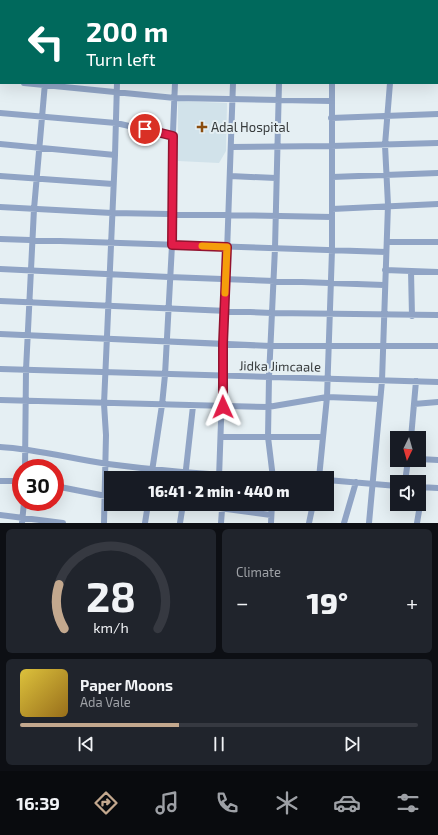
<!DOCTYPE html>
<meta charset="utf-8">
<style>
body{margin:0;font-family:"Exo 2",sans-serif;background:#20242c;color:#f1f3f6;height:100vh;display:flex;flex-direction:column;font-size:15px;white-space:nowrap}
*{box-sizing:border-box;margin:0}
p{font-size:13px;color:#9ea1a6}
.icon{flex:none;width:22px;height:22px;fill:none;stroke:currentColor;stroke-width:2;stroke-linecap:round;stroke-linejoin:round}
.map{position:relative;height:523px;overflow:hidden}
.drawer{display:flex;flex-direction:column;gap:6px;padding:6px;background:#0d0f14;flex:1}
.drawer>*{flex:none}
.guide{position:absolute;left:0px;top:0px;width:438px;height:84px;box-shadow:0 4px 16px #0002;background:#00695c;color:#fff;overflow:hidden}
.needle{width:26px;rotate:185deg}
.fabs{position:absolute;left:390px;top:431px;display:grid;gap:8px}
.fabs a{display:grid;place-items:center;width:36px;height:36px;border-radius:0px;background:#171b24;box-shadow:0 4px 16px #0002;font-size:20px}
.speed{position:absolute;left:12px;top:459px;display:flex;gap:8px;font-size:20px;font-weight:700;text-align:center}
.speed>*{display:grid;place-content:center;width:52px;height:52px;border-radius:50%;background:#171b24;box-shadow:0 4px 16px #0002;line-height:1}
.speed .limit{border:6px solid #d22;background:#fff;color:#111}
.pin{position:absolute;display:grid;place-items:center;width:34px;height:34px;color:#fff;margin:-17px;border:2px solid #fff;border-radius:50%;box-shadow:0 1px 4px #0007}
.me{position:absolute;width:44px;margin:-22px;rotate:359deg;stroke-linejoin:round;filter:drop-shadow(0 0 3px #0008)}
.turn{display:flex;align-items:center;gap:14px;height:84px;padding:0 20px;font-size:18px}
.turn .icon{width:52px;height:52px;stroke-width:2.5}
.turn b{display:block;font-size:28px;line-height:34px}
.big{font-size:30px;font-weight:800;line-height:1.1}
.drawer .widget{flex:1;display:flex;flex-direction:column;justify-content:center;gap:6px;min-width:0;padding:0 14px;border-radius:6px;background:#20242c}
.drawer .dial{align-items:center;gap:0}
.dial svg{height:104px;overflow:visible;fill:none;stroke:#363941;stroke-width:7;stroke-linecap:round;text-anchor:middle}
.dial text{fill:#f1f3f6;stroke:none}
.song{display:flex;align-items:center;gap:12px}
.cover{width:48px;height:48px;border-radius:6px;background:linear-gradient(135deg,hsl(50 70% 55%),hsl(40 70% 35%))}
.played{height:4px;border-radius:2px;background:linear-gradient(90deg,#c3a88e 40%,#363941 40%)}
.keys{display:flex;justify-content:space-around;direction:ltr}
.heat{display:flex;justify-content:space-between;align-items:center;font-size:22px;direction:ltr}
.drawer .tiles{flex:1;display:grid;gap:6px;grid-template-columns:1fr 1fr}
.widget:last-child{grid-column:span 2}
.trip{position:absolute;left:104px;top:471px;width:230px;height:40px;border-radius:0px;background:#171b24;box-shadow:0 4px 16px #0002;font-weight:800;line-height:40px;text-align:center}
.menu{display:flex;height:64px;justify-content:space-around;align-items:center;background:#090b0e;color:#9ea1a6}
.menu .icon{width:28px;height:28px}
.menu .active{color:#c3a88e}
.menu b{font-size:18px;color:#f1f3f6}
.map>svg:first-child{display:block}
.built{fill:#d1e2ea}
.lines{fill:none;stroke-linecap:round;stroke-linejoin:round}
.street{stroke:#90a4c5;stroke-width:6}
.route-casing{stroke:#92132f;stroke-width:10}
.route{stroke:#e11d48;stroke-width:7}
.slow{stroke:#f59e0b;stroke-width:7}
.poi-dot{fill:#8b4d0f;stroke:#e5eff3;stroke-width:1.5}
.labels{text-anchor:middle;stroke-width:4;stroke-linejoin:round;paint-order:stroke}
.poi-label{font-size:13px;fill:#373b3c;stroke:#e5eff3;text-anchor:start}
.street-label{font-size:13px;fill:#373b3c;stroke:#e5eff3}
</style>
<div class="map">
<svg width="438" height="523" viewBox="0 0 438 523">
<rect width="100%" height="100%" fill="#e5eff3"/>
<path class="built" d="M 178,101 L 227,103 L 226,151 L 219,163 L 178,161 Z"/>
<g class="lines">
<path class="street" d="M 191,0 L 201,1
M 329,0 L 329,1
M 52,1 L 52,0
M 120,1 L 120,0
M 181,1 L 181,0
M 237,1 L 237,0
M 286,1 L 286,0
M 399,1 L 400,0
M 0,5 L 1,0
M 0,14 L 1,14
M 437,24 L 438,24
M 0,48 L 1,48
M 437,54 L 438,55
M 437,75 L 438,75
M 0,80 L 1,80
M 24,83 L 175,98 L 331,101
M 0,113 L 116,123 L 173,136
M 331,118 L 438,114
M 0,144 L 115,155 L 104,404 L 106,435 L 104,523
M 231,147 L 331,146 L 438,143
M 115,155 L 117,83
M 0,176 L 113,184
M 230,176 L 276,178
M 332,177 L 438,173
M 0,207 L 112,213 L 332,217
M 332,209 L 438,204
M 0,239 L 386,252
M 387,242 L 438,242
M 0,269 L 169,277 L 384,285
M 385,270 L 438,272
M 411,271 L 412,316
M 0,301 L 272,313 L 438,315
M 0,334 L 270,346 L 438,346
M 0,369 L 438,382
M 0,400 L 268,407 L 327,397 L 380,399
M 414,404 L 438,402
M 221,437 L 322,437
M 411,438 L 416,381
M 0,447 C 37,449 72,459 108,464 C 168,472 227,476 287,478
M 419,459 L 438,460
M 25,468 L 26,370 L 34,209 L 45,83
M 151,478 L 162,405 L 165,375 L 172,245 L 172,156 L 175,83
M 185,478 L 193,406
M 219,478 L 233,83
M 273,478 L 268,437 L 269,377 L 275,248 L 279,83
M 319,478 L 327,397 L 332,250 L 332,83
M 327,480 L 397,486
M 0,481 L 21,481
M 405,482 L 408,460
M 55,486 L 111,497
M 419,487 L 438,488
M 147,504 L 182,508
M 189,504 L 271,515
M 0,515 L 63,523
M 22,523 L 24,502
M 145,523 L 148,504
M 180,523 L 183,504
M 221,523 L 222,510
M 271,523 L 272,504
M 309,523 L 313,504
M 344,523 L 356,482
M 369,523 L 382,381 L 388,205 L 385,145 L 390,83
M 417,523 L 423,487"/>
</g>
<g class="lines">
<defs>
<path id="route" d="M 145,129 L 173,136 L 172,245 L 227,247 L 223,344 L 223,407"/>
</defs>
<use href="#route" class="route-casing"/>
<use href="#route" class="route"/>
<path class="slow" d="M 202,246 L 227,247 L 225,293"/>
</g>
<path class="poi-dot" d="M200 121h4v4h4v4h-4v4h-4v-4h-4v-4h4z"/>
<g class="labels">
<g class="poi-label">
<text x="211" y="132">Adal Hospital</text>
</g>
<g class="street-label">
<text transform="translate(280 366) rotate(1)" y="5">Jidka Jimcaale</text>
</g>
</g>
</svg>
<div class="fabs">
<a><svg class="needle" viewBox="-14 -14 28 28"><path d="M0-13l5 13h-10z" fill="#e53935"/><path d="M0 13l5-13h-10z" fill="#9ea1a6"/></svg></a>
<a><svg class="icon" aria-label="sound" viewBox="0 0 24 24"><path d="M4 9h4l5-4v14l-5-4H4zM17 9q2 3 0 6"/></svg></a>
</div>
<div class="speed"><div class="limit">30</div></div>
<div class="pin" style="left:145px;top:129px;background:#d93025"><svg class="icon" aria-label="arrive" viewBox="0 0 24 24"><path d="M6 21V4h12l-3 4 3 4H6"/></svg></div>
<svg class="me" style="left:223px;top:407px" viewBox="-20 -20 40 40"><path d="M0-17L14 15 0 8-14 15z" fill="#e11d48" stroke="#fff" stroke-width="4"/></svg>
<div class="trip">16:41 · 2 min · 440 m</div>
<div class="guide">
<div class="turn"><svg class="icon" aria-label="left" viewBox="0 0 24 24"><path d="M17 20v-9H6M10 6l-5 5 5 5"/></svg><div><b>200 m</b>Turn left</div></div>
</div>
</div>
<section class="drawer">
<div class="tiles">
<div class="widget dial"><svg viewBox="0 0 100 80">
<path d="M14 69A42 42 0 1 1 86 69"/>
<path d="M14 69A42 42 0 0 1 10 35" stroke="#c3a88e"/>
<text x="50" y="56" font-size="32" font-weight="700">28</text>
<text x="50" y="72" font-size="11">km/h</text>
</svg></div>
<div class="widget"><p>Climate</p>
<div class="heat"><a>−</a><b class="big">19°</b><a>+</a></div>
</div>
<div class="widget">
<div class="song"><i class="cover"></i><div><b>Paper Moons</b><p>Ada Vale</p></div></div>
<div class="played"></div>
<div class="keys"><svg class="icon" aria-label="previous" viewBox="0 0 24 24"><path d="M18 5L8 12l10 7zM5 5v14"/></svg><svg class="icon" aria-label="pause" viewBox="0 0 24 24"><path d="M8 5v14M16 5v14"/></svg><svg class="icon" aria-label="next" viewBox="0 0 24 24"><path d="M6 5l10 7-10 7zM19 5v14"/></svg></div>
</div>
</div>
</section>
<nav class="menu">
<b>16:39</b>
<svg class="icon active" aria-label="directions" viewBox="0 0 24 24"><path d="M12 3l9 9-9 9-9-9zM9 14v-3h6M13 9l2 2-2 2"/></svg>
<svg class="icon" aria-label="music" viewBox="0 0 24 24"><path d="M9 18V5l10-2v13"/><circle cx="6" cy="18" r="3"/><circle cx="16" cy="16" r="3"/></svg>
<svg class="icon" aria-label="phone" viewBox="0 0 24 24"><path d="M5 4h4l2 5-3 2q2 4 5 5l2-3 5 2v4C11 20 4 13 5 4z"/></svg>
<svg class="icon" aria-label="climate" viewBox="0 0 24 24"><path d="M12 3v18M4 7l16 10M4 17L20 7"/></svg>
<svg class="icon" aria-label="car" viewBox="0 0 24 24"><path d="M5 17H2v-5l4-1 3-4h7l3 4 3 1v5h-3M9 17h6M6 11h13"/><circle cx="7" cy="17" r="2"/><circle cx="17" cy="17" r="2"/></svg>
<svg class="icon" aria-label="filters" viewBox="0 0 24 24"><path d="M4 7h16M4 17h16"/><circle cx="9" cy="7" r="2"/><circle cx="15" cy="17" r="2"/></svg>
</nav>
